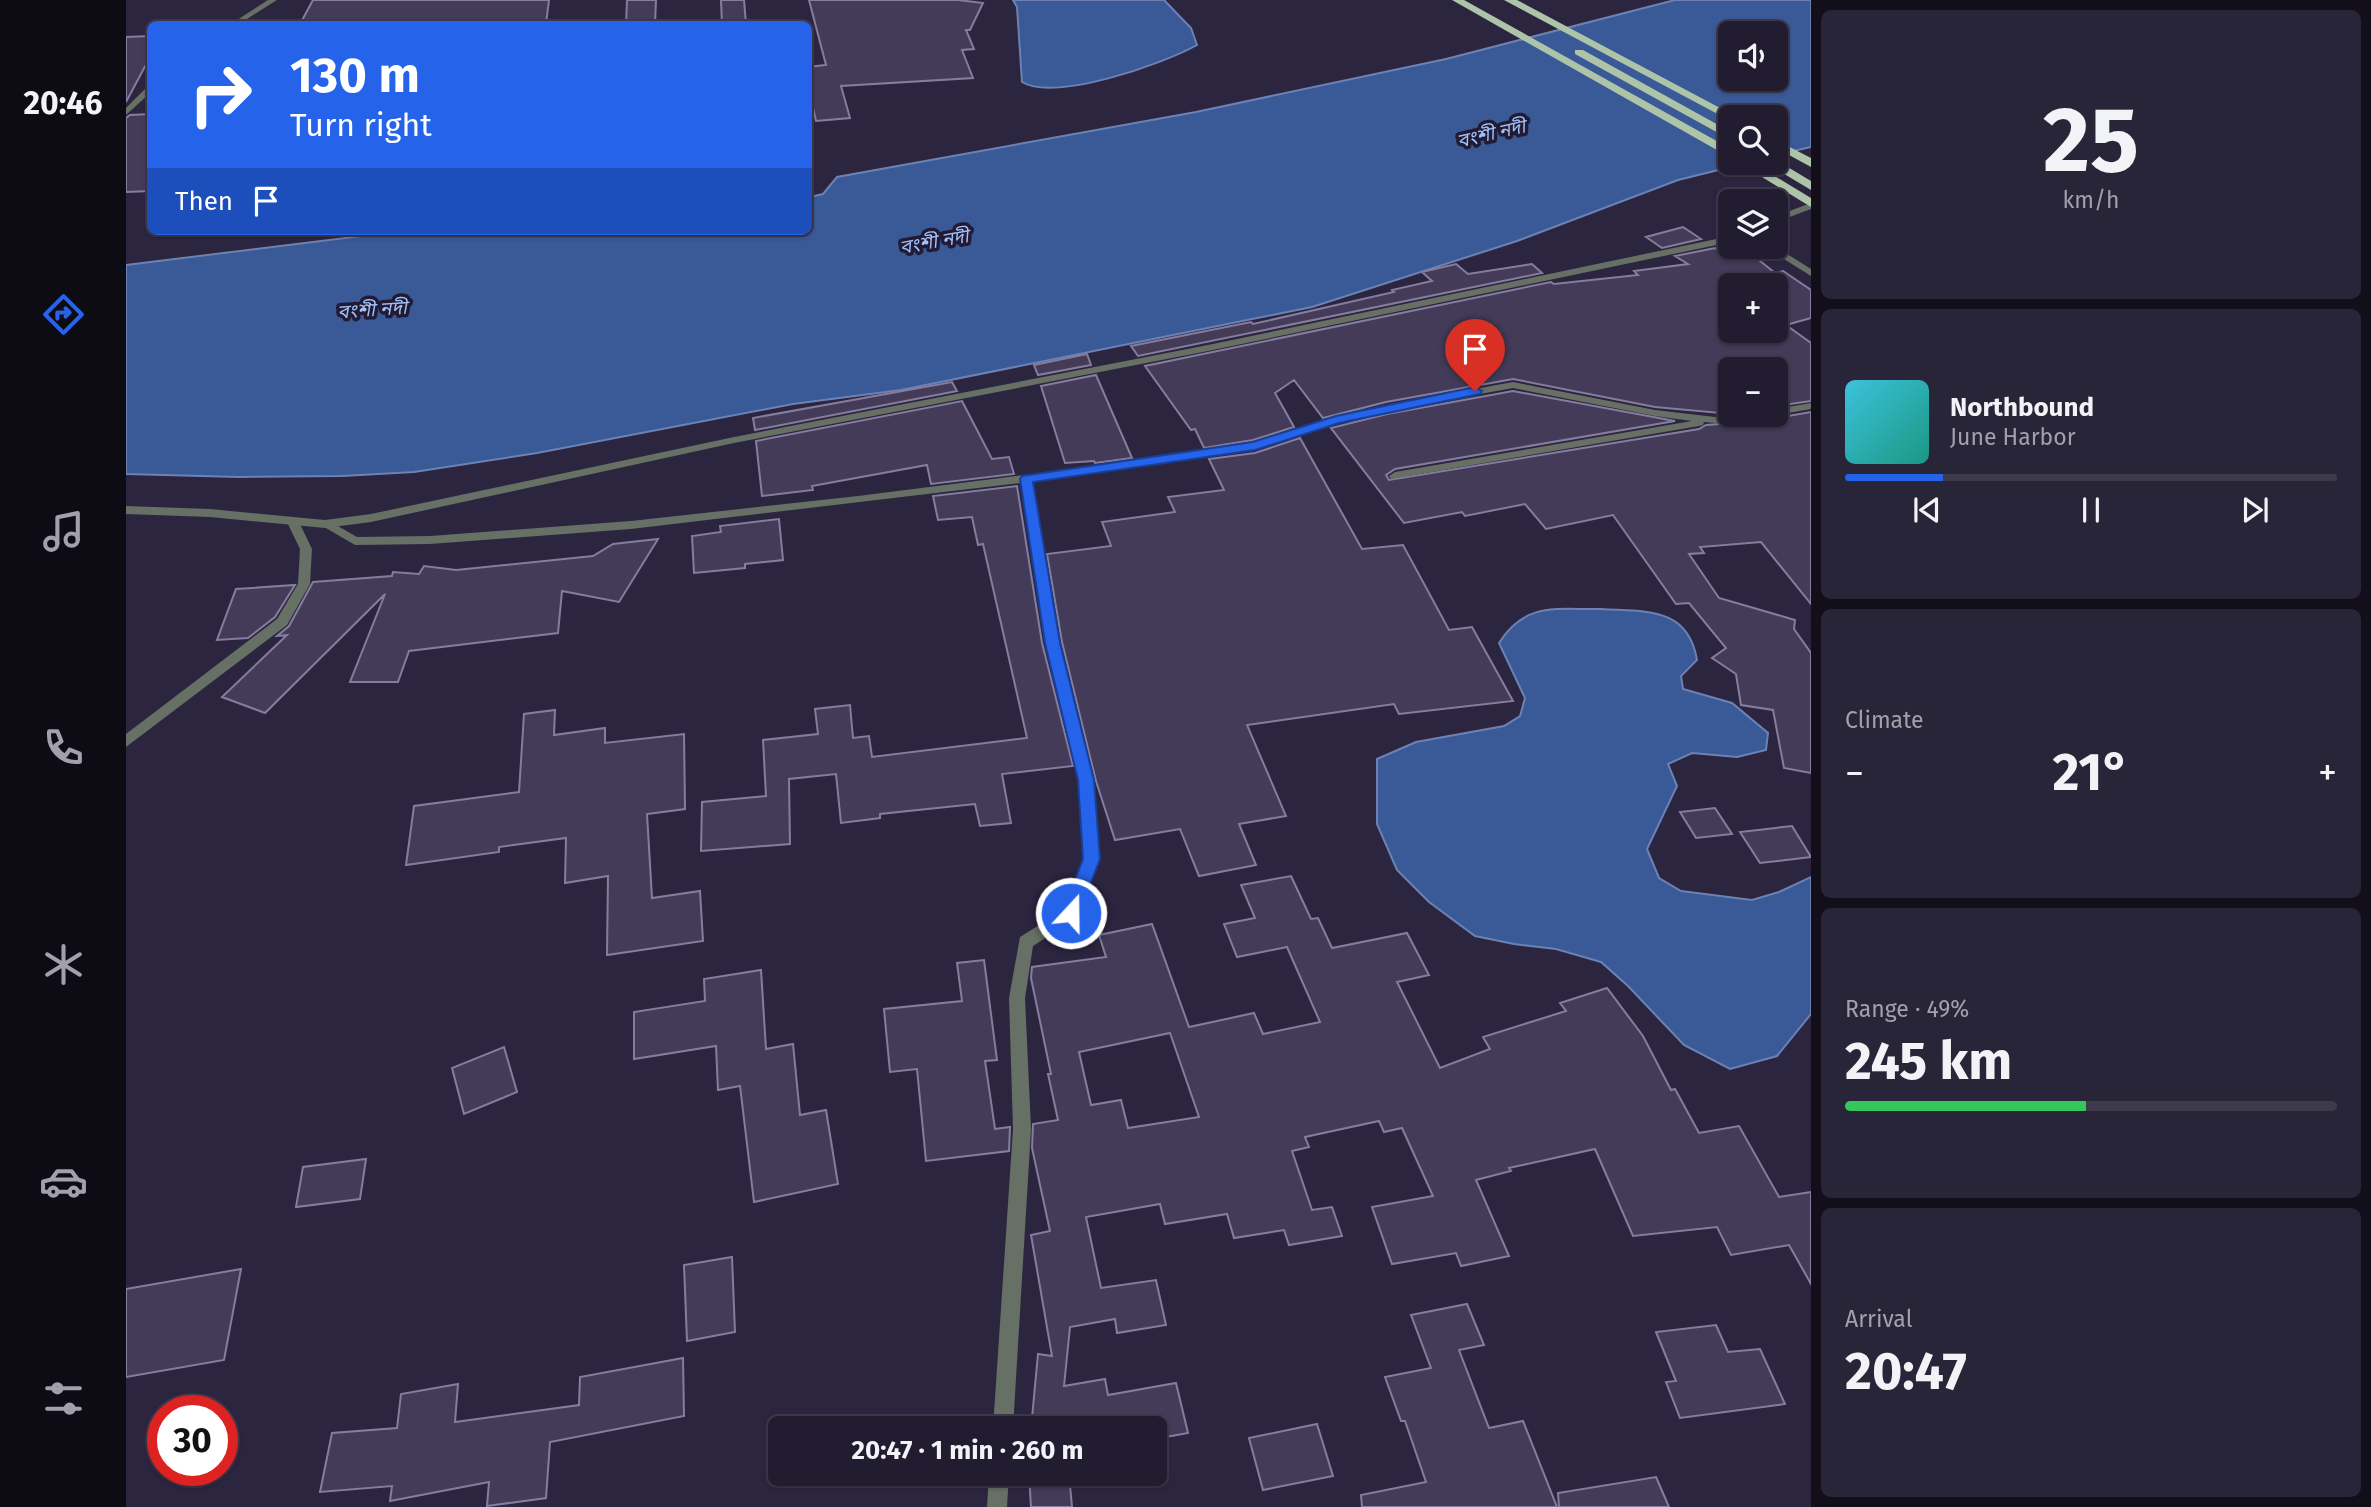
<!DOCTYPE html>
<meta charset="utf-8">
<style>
body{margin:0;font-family:"Fira Sans","Noto Sans Bengali",sans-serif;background:#292538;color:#f1f3f6;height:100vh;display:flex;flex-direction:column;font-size:26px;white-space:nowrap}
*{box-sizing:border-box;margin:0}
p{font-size:23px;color:#a2a1ab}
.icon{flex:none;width:38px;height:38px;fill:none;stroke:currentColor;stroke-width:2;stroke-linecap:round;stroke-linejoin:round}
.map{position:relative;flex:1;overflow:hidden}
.drawer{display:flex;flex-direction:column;gap:10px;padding:10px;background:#120f1a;width:560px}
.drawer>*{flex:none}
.top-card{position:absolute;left:21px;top:21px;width:665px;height:214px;border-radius:10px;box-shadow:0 2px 5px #0004,0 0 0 2px #3e3a4c;background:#2563eb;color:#fff;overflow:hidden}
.controls{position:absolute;left:1592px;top:21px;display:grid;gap:14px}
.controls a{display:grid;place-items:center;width:70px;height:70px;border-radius:10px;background:#211c30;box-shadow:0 2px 5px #0004,0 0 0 2px #3e3a4c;font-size:35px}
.speed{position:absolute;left:21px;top:1395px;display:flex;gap:14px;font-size:35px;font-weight:700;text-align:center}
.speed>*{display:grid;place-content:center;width:91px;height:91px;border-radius:50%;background:#211c30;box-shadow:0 2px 5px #0004,0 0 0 2px #3e3a4c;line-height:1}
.speed .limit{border:10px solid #d22;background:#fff;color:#111}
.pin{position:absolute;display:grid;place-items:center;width:60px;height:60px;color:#fff;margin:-72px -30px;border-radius:50% 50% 50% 0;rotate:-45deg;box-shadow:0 0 7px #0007}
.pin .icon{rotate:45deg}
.me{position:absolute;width:77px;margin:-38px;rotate:21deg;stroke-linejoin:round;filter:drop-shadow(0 0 5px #0008)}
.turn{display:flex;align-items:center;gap:24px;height:147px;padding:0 28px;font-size:32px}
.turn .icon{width:91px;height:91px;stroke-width:2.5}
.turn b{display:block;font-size:49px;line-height:60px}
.then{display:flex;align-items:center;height:66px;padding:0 28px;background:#0003;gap:14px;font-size:26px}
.big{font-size:52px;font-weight:700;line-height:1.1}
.drawer .card{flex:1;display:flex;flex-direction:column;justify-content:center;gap:10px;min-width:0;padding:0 24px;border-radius:10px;background:#292538}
.drawer .dial{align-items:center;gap:0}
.dial b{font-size:91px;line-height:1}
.song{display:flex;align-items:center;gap:21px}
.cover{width:84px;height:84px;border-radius:10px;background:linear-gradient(135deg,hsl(190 70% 55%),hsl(170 70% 35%))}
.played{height:7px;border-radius:4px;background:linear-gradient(90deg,#2563eb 20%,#3e3a4c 20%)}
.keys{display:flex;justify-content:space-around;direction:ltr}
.heat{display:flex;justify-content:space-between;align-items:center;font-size:38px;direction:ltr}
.charge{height:10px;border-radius:5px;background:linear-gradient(90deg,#34c759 49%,#3e3a4c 0)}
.trip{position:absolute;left:642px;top:1416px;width:399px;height:70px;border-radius:10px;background:#211c30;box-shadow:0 2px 5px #0004,0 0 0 2px #3e3a4c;font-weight:700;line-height:70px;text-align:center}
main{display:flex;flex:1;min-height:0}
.dock{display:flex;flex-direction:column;width:126px;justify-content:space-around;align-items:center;background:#0d0b13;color:#a2a1ab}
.dock .icon{width:49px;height:49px}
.dock .active{color:#2563eb}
.dock b{font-size:32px;color:#f1f3f6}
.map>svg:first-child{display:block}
.water{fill:#395997;stroke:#6d82b3;stroke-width:2;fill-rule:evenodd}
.building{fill:#433b58;stroke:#857d9e;stroke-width:2;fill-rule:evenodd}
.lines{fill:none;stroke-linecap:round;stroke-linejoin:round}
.minor{fill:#667064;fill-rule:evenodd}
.tertiary{fill:#667064;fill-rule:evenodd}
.trunk{fill:#adc4a9;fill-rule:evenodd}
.route{fill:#2563eb;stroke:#184099;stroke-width:2}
.labels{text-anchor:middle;stroke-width:7;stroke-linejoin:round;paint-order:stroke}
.far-water-label{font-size:19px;font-style:italic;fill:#a4c1f7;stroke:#221b35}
</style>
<main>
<nav class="dock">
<b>20:46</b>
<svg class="icon active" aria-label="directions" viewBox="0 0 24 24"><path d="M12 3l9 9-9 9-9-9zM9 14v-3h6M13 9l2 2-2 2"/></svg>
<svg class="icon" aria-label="music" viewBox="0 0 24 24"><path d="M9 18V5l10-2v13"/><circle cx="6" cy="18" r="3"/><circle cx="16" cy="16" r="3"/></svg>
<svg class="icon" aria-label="phone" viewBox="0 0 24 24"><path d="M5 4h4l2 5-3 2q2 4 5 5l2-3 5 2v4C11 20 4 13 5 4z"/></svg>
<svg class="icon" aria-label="climate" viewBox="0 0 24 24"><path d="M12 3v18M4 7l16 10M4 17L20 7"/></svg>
<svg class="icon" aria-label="car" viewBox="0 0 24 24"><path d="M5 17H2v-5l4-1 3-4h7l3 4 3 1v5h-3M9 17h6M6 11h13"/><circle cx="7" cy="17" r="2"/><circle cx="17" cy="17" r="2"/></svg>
<svg class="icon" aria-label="filters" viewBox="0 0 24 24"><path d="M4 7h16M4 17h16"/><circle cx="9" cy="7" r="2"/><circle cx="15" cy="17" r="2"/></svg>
</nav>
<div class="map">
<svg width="1685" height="1507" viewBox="0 0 1685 1507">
<rect width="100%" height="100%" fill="#2c2540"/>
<path class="water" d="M 887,0 L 1038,0 L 1065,28 L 1071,45 C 1037,64 929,102 896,82 L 891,7 Z
M 1549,0 L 1685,0 L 1685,147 L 1650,155 L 1650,117 L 1605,117 L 1605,163 L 1621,163 L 1552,180 L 1391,241 L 1186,307 L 775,390 L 667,404 L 411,453 L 288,472 L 216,476 L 113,477 L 0,474 L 0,265 L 276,231 L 682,231 L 683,197 L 697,194 L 711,177 L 1070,112 L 1320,59 ZM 1605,33 L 1650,33 L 1650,79 L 1605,79 Z
M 1475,609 C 1519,612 1562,606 1571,660 L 1555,676 L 1557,689 L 1606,703 L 1642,733 L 1640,750 L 1611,757 L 1566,753 L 1542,764 L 1551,786 L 1521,849 L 1533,878 L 1555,891 L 1626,900 L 1653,892 L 1685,877 L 1685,1014 L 1651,1056 L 1604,1069 L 1558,1045 L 1502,986 L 1475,962 L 1430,949 L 1388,944 L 1349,936 L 1303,902 L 1271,870 L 1251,824 L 1251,759 L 1290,742 L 1378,726 L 1394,716 L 1399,698 L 1373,643 C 1399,601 1432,610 1475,609 Z"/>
<path class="building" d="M 187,0 L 423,0 L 420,24 L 174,24 Z
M 501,0 L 530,0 L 529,24 L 500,24 Z
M 595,0 L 618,0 L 620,24 L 596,24 Z
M 683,0 L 832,0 L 857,3 L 844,30 L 840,30 L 848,49 L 836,50 L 847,78 L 715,86 L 724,118 L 690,121 L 682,86 L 682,67 L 700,65 Z
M 24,36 L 24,57 L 0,102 L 0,37 Z
M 24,114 L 24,191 L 0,192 L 0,118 L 4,115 Z
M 1557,227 L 1575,239 L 1536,248 L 1520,237 Z
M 1589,248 L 1600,256 L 1623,252 L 1649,273 L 1657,271 L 1685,290 L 1685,318 L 1660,325 L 1685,343 L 1685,401 L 1650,406 L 1650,369 L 1605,369 L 1605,414 L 1529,407 L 1387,379 L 1260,402 L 1197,418 L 1168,380 L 1149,393 L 1168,427 L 1127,440 L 1078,448 L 1069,429 L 1065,430 L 1019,366 L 1425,282 L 1428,284 L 1512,275 L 1508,271 L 1562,264 L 1549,256 ZM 1605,285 L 1650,285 L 1650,331 L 1605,331 Z
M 1330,264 L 1342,274 L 1406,264 L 1416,273 L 1012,356 L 1005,346 L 1125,322 L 1127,324 L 1268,292 L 1266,290 L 1306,281 L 1296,272 Z
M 961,354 L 965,365 L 912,375 L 908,365 Z
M 970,375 L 1006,458 L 969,463 L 968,461 L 939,463 L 915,386 Z
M 826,382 L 831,391 L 629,430 L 627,418 Z
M 1387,391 L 1549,421 L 1269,469 L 1260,475 L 1263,480 L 1573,429 L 1580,425 L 1635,421 L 1642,415 L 1650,418 L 1685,412 L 1685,604 L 1635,542 L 1574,547 L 1578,553 L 1563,554 L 1593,598 L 1669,620 L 1668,629 L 1685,653 L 1685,773 L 1658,768 L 1647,710 L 1615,705 L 1610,674 L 1586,658 L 1600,648 L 1563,603 L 1550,604 L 1487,515 L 1420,529 L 1399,504 L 1339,516 L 1336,512 L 1278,523 L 1205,428 L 1261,414 Z
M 836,401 L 866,459 L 883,457 L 888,474 L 805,484 L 801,465 L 686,486 L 687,490 L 636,496 L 630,441 Z
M 1174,438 L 1236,549 L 1277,545 L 1323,630 L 1346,627 L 1387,701 L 1273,714 L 1268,704 L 1121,725 L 1160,816 L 1113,824 L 1130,865 L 1073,876 L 1054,829 L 989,840 L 970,781 L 936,642 L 921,554 L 985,546 L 976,522 L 1049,512 L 1042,497 L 1098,490 L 1083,459 L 1129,453 Z
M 891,486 L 916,643 L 947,766 L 876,774 L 885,823 L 854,826 L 849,804 L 754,814 L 754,818 L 715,823 L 710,774 L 663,779 L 664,844 L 575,851 L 576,802 L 640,796 L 637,740 L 692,734 L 689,709 L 724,705 L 727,738 L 743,736 L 746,757 L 901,738 L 857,544 L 852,545 L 846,517 L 812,520 L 807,496 Z
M 653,519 L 657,560 L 619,564 L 619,568 L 568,573 L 566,536 L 595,532 L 594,526 Z
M 532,539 L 493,602 L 436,591 L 432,633 L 283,651 L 272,682 L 224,682 L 259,594 L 139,713 L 96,697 L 161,635 L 151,636 L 163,626 L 187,582 L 266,576 L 267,572 L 293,574 L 298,566 L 330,570 L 467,556 L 487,544 Z
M 169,585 L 149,617 L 122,638 L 91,640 L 110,589 Z
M 429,710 L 428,735 L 479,728 L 479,743 L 558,734 L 559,809 L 521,814 L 526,898 L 574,891 L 577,941 L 481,955 L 482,876 L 439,883 L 440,838 L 373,847 L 373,852 L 280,865 L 288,806 L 393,792 L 398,714 Z
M 1589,808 L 1606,834 L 1570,838 L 1554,812 Z
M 1666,826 L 1685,857 L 1634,863 L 1614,832 Z
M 1165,876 L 1185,919 L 1192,918 L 1206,948 L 1281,933 L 1303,975 L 1271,982 L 1314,1068 L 1364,1049 L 1357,1037 L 1440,1011 L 1434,1003 L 1481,988 L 1517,1036 L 1545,1090 L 1549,1089 L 1573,1133 L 1613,1126 L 1653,1197 L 1685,1192 L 1685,1284 L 1663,1245 L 1605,1255 L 1591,1227 L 1507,1236 L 1469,1149 L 1383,1168 L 1385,1171 L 1350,1180 L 1383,1256 L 1335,1266 L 1330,1253 L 1266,1264 L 1246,1207 L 1307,1196 L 1276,1128 L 1258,1132 L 1253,1121 L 1179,1137 L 1183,1147 L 1166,1151 L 1186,1210 L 1206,1207 L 1216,1236 L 1163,1245 L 1158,1230 L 1108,1238 L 1101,1214 L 1039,1224 L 1034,1204 L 960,1217 L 975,1288 L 1030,1280 L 1040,1325 L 991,1333 L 989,1319 L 944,1327 L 938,1386 L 979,1379 L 982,1395 L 1050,1383 L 1062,1433 L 1029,1439 L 1029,1428 L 955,1428 L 954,1425 L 906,1418 L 912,1354 L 926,1356 L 905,1235 L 924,1231 L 906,1148 L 907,1124 L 932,1120 L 922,1074 L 925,1074 L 905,978 L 906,967 L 980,957 L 973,935 L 1026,924 L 1063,1027 L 1128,1013 L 1137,1034 L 1194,1022 L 1161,947 L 1111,957 L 1098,924 L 1129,918 L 1115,885 ZM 1044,1033 L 1073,1117 L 1002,1128 L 995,1100 L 965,1105 L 953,1052 Z
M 858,960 L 871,1060 L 859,1061 L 869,1129 L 884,1127 L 883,1151 L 800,1161 L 791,1069 L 764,1072 L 758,1009 L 836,1001 L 831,963 Z
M 635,970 L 640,1049 L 667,1044 L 674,1115 L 700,1110 L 712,1184 L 628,1202 L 614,1086 L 592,1090 L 590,1046 L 508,1059 L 508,1012 L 579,1001 L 578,979 Z
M 378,1047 L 391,1092 L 338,1114 L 326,1068 Z
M 240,1159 L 234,1199 L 170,1207 L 177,1167 Z
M 606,1257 L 609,1332 L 561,1341 L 558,1265 Z
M 115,1269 L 98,1360 L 0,1377 L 0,1289 Z
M 1341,1304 L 1358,1345 L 1333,1350 L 1363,1428 L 1397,1421 L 1431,1507 L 1236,1507 L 1235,1495 L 1300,1482 L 1279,1421 L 1275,1421 L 1259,1377 L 1305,1368 L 1285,1315 Z
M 1590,1325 L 1602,1352 L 1634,1349 L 1659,1404 L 1554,1418 L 1540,1382 L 1550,1381 L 1530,1332 Z
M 557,1358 L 558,1416 L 424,1442 L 420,1498 L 361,1506 L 363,1482 L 264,1501 L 266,1486 L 194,1492 L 206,1433 L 271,1428 L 275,1394 L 332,1384 L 329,1422 L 453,1405 L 454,1377 Z
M 1191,1424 L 1207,1476 L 1137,1490 L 1123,1438 Z
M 903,1474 L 943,1474 L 946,1507 L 905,1507 Z
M 1530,1477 L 1543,1507 L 1433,1507 L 1432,1493 Z"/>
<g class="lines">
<path class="minor" d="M 142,0 L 151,0 L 113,24 L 105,24 Z
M 21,87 L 24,87 L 24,93 L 0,115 L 0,108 Z
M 1387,382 L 1529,410 L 1589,417 L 1640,415 L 1635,418 L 1589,423 L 1578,422 L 1577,425 L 1573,426 L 1265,479 L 1263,476 L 1269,472 L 1566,421 L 1529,416 L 1387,388 L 1260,411 L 1213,423 L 1129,450 L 906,482 L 933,643 L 967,780 L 973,859 L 950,918 L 907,946 L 899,998 L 905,1129 L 887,1428 L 867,1428 L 887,1129 L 883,998 L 894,937 L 939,909 L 959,859 L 953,780 L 919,643 L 895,483 L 505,529 L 304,544 L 229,545 L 193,524 L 195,521 L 203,521 L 231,537 L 304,536 L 505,521 L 732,496 L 953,468 L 1128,443 L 1206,418 L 1260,405 Z
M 1685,403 L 1685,409 L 1650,415 L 1648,415 L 1650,415 L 1650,409 Z
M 167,518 L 173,522 L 186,549 L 184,584 L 161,625 L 0,747 L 0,734 L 151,619 L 172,584 L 174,549 L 161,522 Z
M 863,1474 L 883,1474 L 881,1507 L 861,1507 Z"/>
<path class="tertiary" d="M 1685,203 L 1685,209 L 1650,222 L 1650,216 Z
M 1605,236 L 1605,242 L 1077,352 L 608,443 L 245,522 L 199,528 L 84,517 L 0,514 L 0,506 L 84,509 L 199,520 L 245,514 L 608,437 L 1077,346 Z
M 1639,247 L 1650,247 L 1685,269 L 1685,276 Z"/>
<path class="trunk" d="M 1326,0 L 1338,0 L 1605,149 L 1605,158 Z
M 1378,0 L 1391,0 L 1611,117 L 1601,119 Z
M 1449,50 L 1457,50 L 1605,132 L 1605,140 L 1449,54 Z
M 1650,140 L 1685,158 L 1685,167 L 1650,148 Z
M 1650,160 L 1685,181 L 1685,190 L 1640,163 L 1650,163 Z
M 1613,163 L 1627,163 L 1685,198 L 1685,207 Z"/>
</g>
<path class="route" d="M 1349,387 L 1356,391 L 1354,394 L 1213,423 L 1129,450 L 907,482 L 934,643 L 968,780 L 974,859 L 951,918 L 945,920 L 939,918 L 936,913 L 957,859 L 952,780 L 919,643 L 894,479 L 896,476 L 1127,442 L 1210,416 Z"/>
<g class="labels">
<g class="far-water-label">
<text transform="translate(1365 133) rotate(-13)" y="7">বংশী নদী</text>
<text transform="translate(808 241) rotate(-10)" y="7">বংশী নদী</text>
<text transform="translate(246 309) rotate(-4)" y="7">বংশী নদী</text>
</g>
</g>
</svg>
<div class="controls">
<a><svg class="icon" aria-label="sound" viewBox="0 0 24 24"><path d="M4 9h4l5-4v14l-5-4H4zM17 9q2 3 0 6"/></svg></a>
<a><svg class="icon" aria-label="search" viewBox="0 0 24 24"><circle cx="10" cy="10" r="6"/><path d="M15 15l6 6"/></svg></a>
<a><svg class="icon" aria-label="layers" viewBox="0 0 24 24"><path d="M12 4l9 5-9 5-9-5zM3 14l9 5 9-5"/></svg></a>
<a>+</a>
<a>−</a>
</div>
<div class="speed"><div class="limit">30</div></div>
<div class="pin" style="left:1349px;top:391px;background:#d93025"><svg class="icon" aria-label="arrive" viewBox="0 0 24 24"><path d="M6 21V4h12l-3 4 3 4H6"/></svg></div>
<svg class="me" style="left:945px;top:913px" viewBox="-20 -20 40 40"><circle r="17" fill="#2563eb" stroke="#fff" stroke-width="3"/><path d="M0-11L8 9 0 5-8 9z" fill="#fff"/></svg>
<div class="trip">20:47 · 1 min · 260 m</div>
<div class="top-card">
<div class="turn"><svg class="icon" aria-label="right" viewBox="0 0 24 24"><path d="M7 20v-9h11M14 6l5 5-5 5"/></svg><div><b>130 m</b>Turn right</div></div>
<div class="then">Then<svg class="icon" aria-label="arrive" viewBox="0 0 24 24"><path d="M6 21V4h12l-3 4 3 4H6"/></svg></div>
</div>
</div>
<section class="drawer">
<div class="card dial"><b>25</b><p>km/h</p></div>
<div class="card">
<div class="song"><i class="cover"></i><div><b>Northbound</b><p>June Harbor</p></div></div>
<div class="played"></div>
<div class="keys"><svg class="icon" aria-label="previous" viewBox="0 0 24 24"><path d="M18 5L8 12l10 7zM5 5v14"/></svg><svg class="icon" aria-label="pause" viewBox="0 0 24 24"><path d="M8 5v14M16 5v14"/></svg><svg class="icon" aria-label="next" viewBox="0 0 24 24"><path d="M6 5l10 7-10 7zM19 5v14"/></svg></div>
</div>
<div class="card"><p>Climate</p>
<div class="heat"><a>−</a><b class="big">21°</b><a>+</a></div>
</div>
<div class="card"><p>Range · 49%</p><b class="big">245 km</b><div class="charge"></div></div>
<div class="card"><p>Arrival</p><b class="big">20:47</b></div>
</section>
</main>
